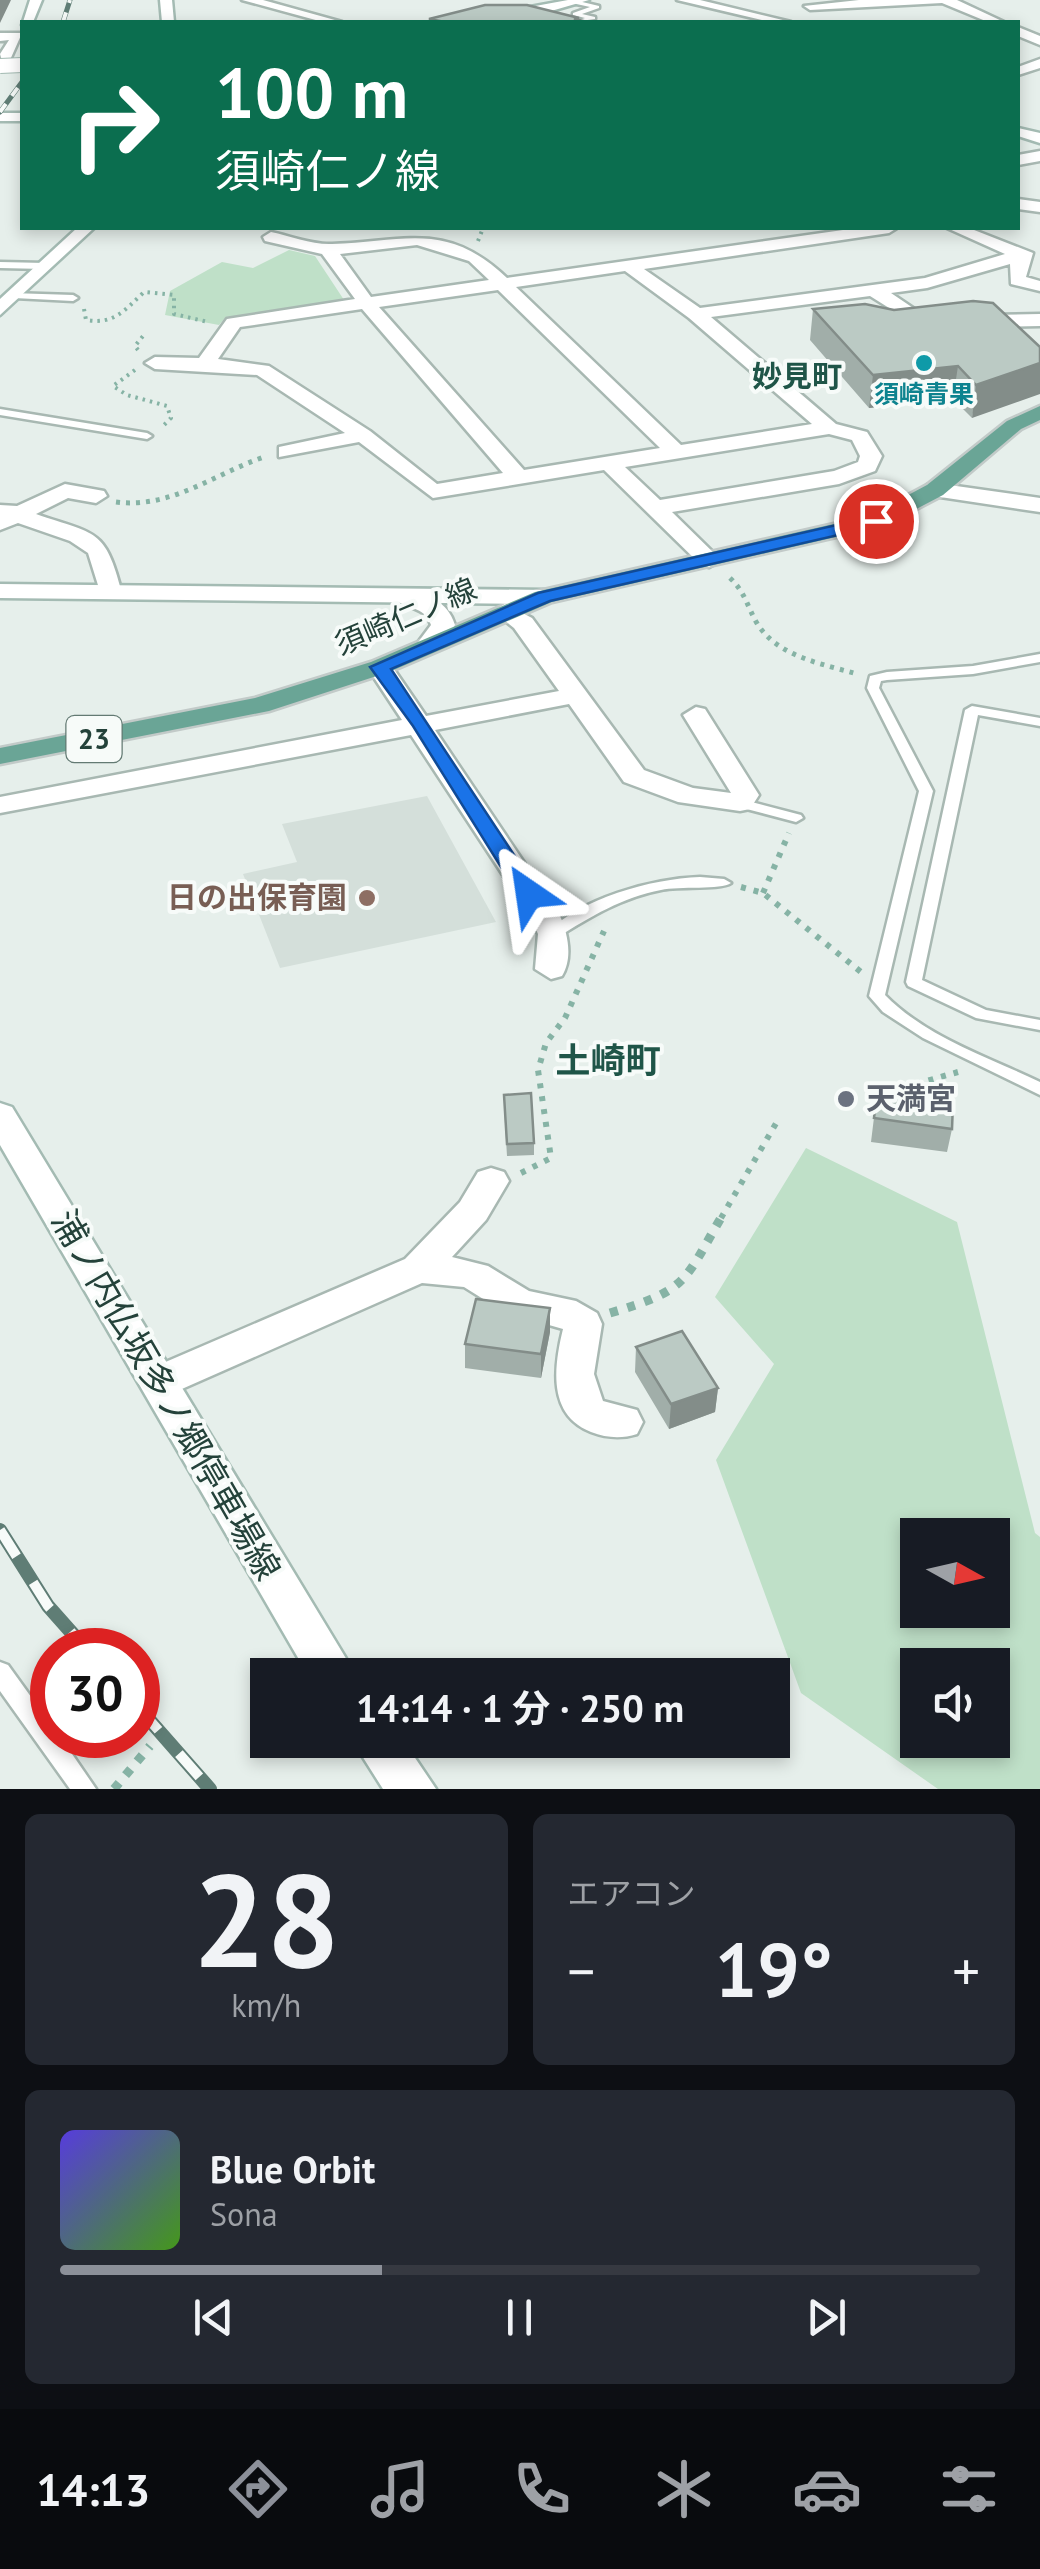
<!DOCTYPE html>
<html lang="ja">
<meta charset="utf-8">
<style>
body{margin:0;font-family:"PT Sans","Noto Sans JP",sans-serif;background:#242831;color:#f1f3f6;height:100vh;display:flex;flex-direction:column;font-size:38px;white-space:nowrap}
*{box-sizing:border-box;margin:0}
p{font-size:32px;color:#9ea1a6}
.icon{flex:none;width:55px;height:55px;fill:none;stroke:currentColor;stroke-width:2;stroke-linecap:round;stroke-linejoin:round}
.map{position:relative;height:1789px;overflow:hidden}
.sheet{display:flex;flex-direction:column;gap:25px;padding:25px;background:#0d0f14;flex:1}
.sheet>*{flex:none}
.guide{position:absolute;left:20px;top:20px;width:1000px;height:210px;border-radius:0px;box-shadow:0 5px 15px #0003;background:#0b6e4f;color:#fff;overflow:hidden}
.needle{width:65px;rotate:98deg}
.buttons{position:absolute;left:900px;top:1518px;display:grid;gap:20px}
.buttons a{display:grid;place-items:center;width:110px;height:110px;border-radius:0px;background:#171b24;box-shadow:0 5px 15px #0003;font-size:50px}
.speed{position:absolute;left:30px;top:1628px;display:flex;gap:20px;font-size:50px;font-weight:700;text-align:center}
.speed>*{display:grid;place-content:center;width:130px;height:130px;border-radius:50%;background:#171b24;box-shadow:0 5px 15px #0003;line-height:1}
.speed .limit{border:15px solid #d22;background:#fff;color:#111}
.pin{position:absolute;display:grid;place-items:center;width:85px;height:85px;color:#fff;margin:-42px;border:5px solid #fff;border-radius:50%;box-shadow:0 2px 10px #0007}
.me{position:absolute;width:110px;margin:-55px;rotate:328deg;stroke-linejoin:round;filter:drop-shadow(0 0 8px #0008)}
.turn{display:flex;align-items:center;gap:35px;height:210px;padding:0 30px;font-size:45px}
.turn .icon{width:130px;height:130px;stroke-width:2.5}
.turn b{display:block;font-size:70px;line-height:85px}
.big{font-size:75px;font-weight:700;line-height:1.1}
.sheet .widget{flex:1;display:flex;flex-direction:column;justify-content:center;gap:15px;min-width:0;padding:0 35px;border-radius:15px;background:#242831}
.sheet .dial{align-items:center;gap:0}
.dial b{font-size:130px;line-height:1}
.song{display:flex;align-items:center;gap:30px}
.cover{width:120px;height:120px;border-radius:15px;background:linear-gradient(135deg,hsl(250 70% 55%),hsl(100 70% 35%))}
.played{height:10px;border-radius:5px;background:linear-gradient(90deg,#8c9099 35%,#363941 35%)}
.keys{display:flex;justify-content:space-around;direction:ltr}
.heat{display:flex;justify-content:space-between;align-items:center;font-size:55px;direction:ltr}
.sheet .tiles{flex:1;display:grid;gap:25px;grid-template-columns:1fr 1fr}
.widget:last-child{grid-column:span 2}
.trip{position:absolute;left:250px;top:1658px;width:540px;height:100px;border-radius:0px;background:#171b24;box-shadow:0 5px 15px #0003;font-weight:700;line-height:100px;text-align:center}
.dock{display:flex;height:160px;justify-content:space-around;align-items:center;background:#090b0e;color:#9ea1a6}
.dock .icon{width:70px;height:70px}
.dock .current{color:#8c9099}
.dock b{font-size:45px;color:#f1f3f6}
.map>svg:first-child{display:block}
.built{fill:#d4dfda}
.green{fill:#bfe0c8;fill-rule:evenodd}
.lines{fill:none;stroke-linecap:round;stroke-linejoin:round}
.lane-casing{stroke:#a8b8b2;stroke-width:5}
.street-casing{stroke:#a8b8b2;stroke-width:5}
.secondary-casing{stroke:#a4bbb3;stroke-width:5}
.primary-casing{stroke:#c2cac8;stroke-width:5}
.path-far3{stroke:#86b3a5;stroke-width:4;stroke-dasharray:2.5 5;stroke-linecap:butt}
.path-far2{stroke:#86b3a5;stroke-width:5;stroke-dasharray:4 6;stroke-linecap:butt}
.path-far1{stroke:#86b3a5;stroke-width:6;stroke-dasharray:5 8;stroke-linecap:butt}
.path{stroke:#86b3a5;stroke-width:9;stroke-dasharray:8 10;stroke-linecap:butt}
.lane{fill:#fff;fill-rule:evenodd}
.street{fill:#fff;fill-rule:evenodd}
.secondary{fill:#fff;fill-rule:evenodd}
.primary{fill:#6aa596;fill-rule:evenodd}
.rail-far1-casing{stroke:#5f7d75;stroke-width:5}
.rail-casing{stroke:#5f7d75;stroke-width:14}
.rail-far1{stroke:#f7fbf9;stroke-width:4;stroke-dasharray:10;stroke-linecap:butt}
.rail{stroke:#f7fbf9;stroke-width:10;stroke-dasharray:31;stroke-linecap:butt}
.secondary-bridge-casing{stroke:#a4bbb3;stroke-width:16;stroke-linecap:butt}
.secondary-bridge{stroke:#fff;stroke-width:14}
.wall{fill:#a1aea9}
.shaded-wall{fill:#838d89}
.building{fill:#bbcac4;stroke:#838d89;stroke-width:2.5}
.route{fill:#1a73e8;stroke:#114b97;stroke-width:2.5}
.culture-dot{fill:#0f9aa8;stroke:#f7fbf9;stroke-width:4}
.education-dot{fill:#8d6e63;stroke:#f7fbf9;stroke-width:4}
.worship-dot{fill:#6b7280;stroke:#f7fbf9;stroke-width:4}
.labels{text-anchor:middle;stroke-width:8;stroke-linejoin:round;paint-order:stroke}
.far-culture-label{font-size:25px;font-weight:bold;fill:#0d838f;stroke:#f7fbf9}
.shield{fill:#f7fbf9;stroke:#637a73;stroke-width:2.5}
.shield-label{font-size:28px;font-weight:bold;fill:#24423a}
.far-quarter-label{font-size:30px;font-weight:bold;fill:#1f5548;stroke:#f7fbf9}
.street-label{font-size:30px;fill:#24423a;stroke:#f7fbf9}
.education-label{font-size:30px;font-weight:bold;fill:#785e54;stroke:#f7fbf9;text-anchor:end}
.worship-label{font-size:30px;font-weight:bold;fill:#5b616d;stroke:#f7fbf9;text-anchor:start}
.quarter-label{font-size:35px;font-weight:bold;fill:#1f5548;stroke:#f7fbf9}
.near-street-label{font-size:35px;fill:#24423a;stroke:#f7fbf9}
</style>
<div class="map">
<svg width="1040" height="1789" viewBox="0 0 1040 1789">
<rect width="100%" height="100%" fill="#e6efeb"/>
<path class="built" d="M 427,796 L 496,922 L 280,968 L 243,874 L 297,862 L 282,824 Z"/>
<path class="green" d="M 289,250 L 315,256 L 346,303 L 226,317 L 219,325 L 165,315 L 170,291 L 222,262 L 253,268 Z
M 806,1148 L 957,1222 L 1035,1533 L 1040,1537 L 1040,1789 L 938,1789 L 801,1693 L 716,1460 L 774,1364 L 715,1297 ZM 918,1535 L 992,1535 L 992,1610 L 918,1610 ZM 918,1665 L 992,1665 L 992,1740 L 918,1740 Z"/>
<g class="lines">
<defs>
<path id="lane" d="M 574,0 L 599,6 L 599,8 L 582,14 L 595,17 L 595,19 L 573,22 L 585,18 L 573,15 L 573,13 L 590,7 L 572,3 Z
M 0,262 L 45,263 L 49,266 L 45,269 L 0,268 Z
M 11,293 L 73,295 L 78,298 L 73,301 L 14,298 L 9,295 Z
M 0,409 L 147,433 L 152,436 L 147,439 L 0,415 Z
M 1040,654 L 1040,662 L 973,674 L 887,680 L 881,681 L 879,688 L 933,791 L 885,995 C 926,1037 988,1057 1040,1082 L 1040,1095 L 923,1038 L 883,1012 L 869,996 L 919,791 L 867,688 L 870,676 L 887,672 L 973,666 Z
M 972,706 L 1040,718 L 1040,726 L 978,715 L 922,980 L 986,1010 L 1040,1020 L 1040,1030 L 976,1018 L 908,986 L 906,982 L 965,710 Z
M 740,799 L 801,815 L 803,818 L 796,822 L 735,806 L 733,803 L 735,800 Z
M 700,877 L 724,879 L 731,883 C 721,890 679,886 661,890 C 623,897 590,917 558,937 L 553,939 L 545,934 C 582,898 650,879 700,877 Z
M 0,1662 L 8,1665 L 52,1726 L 52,1735 L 59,1735 L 96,1789 L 70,1789 L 0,1691 Z"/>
<path id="street" d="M 242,0 L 263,0 L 342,22 L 323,22 Z
M 677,0 L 700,0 L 791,22 L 770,22 Z
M 859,0 L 957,0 L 1004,22 L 988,22 L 942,3 L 810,10 L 804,6 Z
M 1018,27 L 1040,36 L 1040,45 L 1018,36 Z
M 0,33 L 22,33 L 10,60 L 3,64 L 0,54 L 9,40 L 0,41 Z
M 1040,59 L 1040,68 L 1018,75 L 1018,67 Z
M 1040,151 L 1040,161 L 1018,165 L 1018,155 Z
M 1018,199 L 1040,202 L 1040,212 L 1018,209 Z
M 857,228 L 897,228 L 889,233 L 644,269 L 700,308 L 925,278 L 1005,254 L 947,228 L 969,228 L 1033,253 L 1026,277 L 1040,281 L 1040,291 L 1011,284 L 1010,264 L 927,288 L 891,293 L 925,316 L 1040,314 L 1040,326 L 921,328 L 870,296 L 711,317 L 836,424 L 867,432 L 882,456 L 875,471 L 839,484 L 672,512 L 721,560 L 709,567 L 701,565 L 604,470 L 433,498 L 359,442 L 279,457 L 279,447 L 345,433 L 257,375 L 155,369 L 145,363 L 155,357 L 199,358 L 227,319 L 355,299 L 322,254 L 265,241 L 263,237 L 271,232 C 290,236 313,245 332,244 C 405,242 446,220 507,278 ZM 417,245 L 469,261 L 489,280 L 371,297 L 340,254 ZM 625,271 L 689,318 L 812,424 L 681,445 L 516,287 ZM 498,290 L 660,448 L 524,470 L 379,307 ZM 362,309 L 503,473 L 437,484 L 370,431 L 269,366 L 218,359 L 240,327 ZM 829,434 L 852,440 L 860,456 L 858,462 L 834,471 L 660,500 L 625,467 Z
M 935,483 L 1040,498 L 1040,512 L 927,495 L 927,485 Z
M 65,484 L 104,491 L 107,496 L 96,503 L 68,498 L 36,514 C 97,535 105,528 122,593 L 118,598 L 102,598 L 88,553 L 70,541 L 18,523 L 0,530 L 0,505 L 17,506 Z
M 405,590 C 429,596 447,600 455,625 L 438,650 L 429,653 L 416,645 L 431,625 C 425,605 404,610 393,597 Z
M 505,604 L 532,618 L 644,770 L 693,788 L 731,793 L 683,715 L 696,707 L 705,709 L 759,795 L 750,809 L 740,811 L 678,802 L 624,782 L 569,704 L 435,730 L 560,916 C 568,934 573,958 562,976 L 551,979 L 535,969 L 538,934 L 530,916 L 411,735 L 0,813 L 0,797 L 402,720 L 367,667 L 380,659 L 389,662 L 426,716 L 559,691 L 514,628 L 493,611 Z
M 491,1168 L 504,1172 L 509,1181 L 486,1220 L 452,1257 L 488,1266 L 529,1291 L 576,1301 L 597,1313 L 602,1324 L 594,1374 L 603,1401 L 637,1410 L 643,1422 L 637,1434 C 621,1439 607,1438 591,1432 C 547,1415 554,1366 563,1329 L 504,1312 L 464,1287 L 422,1283 L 175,1392 L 161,1397 L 147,1392 L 141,1381 L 147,1370 L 405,1259 L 460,1202 L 478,1172 Z"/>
<path id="secondary" d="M 30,0 L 42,0 L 33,22 L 22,25 Z
M 160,0 L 172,0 L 174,22 L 162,22 Z
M 568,0 L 589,0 L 527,18 L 449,22 Z
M 0,113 L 22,113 L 22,121 L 0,121 Z
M 1018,128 L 1040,133 L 1040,143 L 1018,136 Z
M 77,228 L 94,228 L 0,315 L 0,299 Z
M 0,584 L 544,590 L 556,597 L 544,604 L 0,598 Z
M 0,1103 L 12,1107 L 356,1675 L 308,1675 L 0,1145 Z
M 352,1740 L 403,1740 L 436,1789 L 383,1789 Z"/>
<path id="primary" d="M 1040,406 L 1040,420 L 1021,429 L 943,495 L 884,526 L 552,602 L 389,672 L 269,711 L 0,764 L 0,748 L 255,698 L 371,662 L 535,592 L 869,516 L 927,485 L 1007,421 Z"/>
</defs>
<use href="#lane" class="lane-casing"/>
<use href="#street" class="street-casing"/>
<use href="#secondary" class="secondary-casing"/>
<use href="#primary" class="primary-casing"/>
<path class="path-far3" d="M 478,241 L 483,228
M 84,309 L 86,320 C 114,325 125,310 144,292 L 174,295 L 174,314 L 208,322
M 138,350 L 135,346 L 143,336
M 135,370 L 113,386 L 127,395 L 167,406 L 171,418 L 162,427"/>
<path class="path-far2" d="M 116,502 C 171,509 214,474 264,457
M 730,578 C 746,593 747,607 758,625 C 779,657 823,664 857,674
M 377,617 L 395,637"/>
<path class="path-far1" d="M 741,887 L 763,893 L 861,972
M 763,893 L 789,833
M 916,1084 L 958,1072
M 521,1173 L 551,1158 L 538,1070 L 546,1043 L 565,1018 L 604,931
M 721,1218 L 778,1120"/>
<path class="path" d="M 610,1313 C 688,1290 683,1283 722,1216
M 114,1789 L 150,1746"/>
<use href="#lane" class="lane"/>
<use href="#street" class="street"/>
<use href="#secondary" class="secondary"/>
<use href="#primary" class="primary"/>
<defs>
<path id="rail-far1" d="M 63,22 L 70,0
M 0,112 L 22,82"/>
<path id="rail" d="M 0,1530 L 48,1606 L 87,1650
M 138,1707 L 210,1789"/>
</defs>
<use href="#rail-far1" class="rail-far1-casing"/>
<use href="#rail" class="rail-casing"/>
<use href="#rail-far1" class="rail-far1"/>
<use href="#rail" class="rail"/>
<defs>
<path id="secondary-bridge" d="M 0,66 L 22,65"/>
</defs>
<use href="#secondary-bridge" class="secondary-bridge-casing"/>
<use href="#secondary-bridge" class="secondary-bridge"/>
</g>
<path class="wall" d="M 993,303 L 972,418 L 953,399 L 869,408 L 810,340 L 813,309 L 894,310 Z
M 877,1093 L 952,1129 L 947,1152 L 871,1142 Z
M 504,1107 L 534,1143 L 534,1155 L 507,1156 Z
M 550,1308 L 550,1332 L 541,1378 L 465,1368 L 465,1344 Z
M 636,1347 L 718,1388 L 715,1412 L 669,1429 L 635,1372 Z"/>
<path class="shaded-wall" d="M 0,0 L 11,0 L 0,23 Z
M 1040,363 L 1040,394 L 972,418 L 976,385 Z
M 958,366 L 953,399 L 869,408 L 873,375 Z
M 550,1308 L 550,1332 L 541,1378 L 541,1354 Z
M 718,1388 L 715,1412 L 669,1429 L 671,1404 Z"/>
<path class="building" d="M 485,5 L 527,5 L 579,18 L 574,19 L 588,22 L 445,22 L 429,19 Z
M 973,301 L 993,303 L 1040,347 L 1040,363 L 976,385 L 958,366 L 873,375 L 813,309 L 865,304 L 894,310 Z
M 531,1093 L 534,1143 L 507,1144 L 504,1095 Z
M 877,1093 L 953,1103 L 952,1129 L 874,1118 Z
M 476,1299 L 550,1308 L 541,1354 L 465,1344 Z
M 682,1331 L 718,1388 L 671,1404 L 636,1347 Z"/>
<path class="route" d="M 876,516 L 885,521 L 882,525 L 550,601 L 391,669 L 540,894 L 537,899 L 521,899 L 413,726 L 370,667 L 538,593 Z"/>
<circle class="culture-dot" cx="924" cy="363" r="10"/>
<circle class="education-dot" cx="367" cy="898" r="10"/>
<circle class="worship-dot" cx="846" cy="1099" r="10"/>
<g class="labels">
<g class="far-culture-label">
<text x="924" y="403">須崎青果</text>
</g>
<rect class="shield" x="66.5" y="716" width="55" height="46" rx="8"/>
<g class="shield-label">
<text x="94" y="749">23</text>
</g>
<g class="far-quarter-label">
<text x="797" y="387">妙見町</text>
</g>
<g class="street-label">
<text transform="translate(406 617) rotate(-23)" y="10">須崎仁ノ線</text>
</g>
<g class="education-label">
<text x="347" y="908">日の出保育園</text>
</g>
<g class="worship-label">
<text x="866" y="1109">天満宮</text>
</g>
<g class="quarter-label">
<text x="608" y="1073">土崎町</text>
</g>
<g class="near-street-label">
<text transform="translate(166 1395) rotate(60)" y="12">浦ノ内仏坂多ノ郷停車場線</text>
</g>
</g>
</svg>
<div class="buttons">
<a><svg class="needle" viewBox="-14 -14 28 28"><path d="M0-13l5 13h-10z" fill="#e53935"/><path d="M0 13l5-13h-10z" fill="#9ea1a6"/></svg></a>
<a><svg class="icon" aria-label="sound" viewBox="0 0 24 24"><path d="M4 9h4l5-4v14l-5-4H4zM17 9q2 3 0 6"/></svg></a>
</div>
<div class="speed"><div class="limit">30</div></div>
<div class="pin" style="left:876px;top:521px;background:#d93025"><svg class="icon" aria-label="arrive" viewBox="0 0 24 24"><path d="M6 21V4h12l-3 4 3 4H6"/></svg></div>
<svg class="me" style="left:529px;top:894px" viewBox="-20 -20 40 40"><path d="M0-17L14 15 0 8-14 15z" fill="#1a73e8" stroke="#fff" stroke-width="4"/></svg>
<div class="trip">14:14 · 1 分 · 250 m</div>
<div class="guide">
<div class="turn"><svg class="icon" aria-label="right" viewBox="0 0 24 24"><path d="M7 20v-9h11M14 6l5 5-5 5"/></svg><div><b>100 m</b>須崎仁ノ線</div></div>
</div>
</div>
<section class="sheet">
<div class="tiles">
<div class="widget dial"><b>28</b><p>km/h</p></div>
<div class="widget"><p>エアコン</p>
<div class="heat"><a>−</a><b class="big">19°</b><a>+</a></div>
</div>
<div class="widget">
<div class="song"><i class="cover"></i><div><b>Blue Orbit</b><p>Sona</p></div></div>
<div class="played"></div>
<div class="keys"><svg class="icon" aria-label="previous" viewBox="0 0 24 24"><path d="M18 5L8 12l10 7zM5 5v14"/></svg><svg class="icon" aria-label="pause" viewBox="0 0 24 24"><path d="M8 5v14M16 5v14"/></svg><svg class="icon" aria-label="next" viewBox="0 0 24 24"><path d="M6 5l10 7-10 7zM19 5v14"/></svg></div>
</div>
</div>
</section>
<nav class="dock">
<b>14:13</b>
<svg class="icon current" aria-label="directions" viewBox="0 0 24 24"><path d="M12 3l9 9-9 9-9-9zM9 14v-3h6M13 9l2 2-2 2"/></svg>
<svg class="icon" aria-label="music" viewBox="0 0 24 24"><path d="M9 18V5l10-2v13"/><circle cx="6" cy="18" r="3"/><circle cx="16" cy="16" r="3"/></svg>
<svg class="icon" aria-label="phone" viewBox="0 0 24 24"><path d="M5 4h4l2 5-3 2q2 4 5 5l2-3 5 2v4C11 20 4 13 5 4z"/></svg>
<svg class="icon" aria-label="climate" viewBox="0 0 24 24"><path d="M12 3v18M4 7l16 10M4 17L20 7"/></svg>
<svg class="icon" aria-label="car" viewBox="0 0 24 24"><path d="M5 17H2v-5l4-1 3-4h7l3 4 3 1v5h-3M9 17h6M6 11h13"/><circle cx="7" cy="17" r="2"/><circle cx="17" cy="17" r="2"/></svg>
<svg class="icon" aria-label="filters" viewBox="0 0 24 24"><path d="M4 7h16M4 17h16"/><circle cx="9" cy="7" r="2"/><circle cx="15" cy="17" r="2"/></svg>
</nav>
